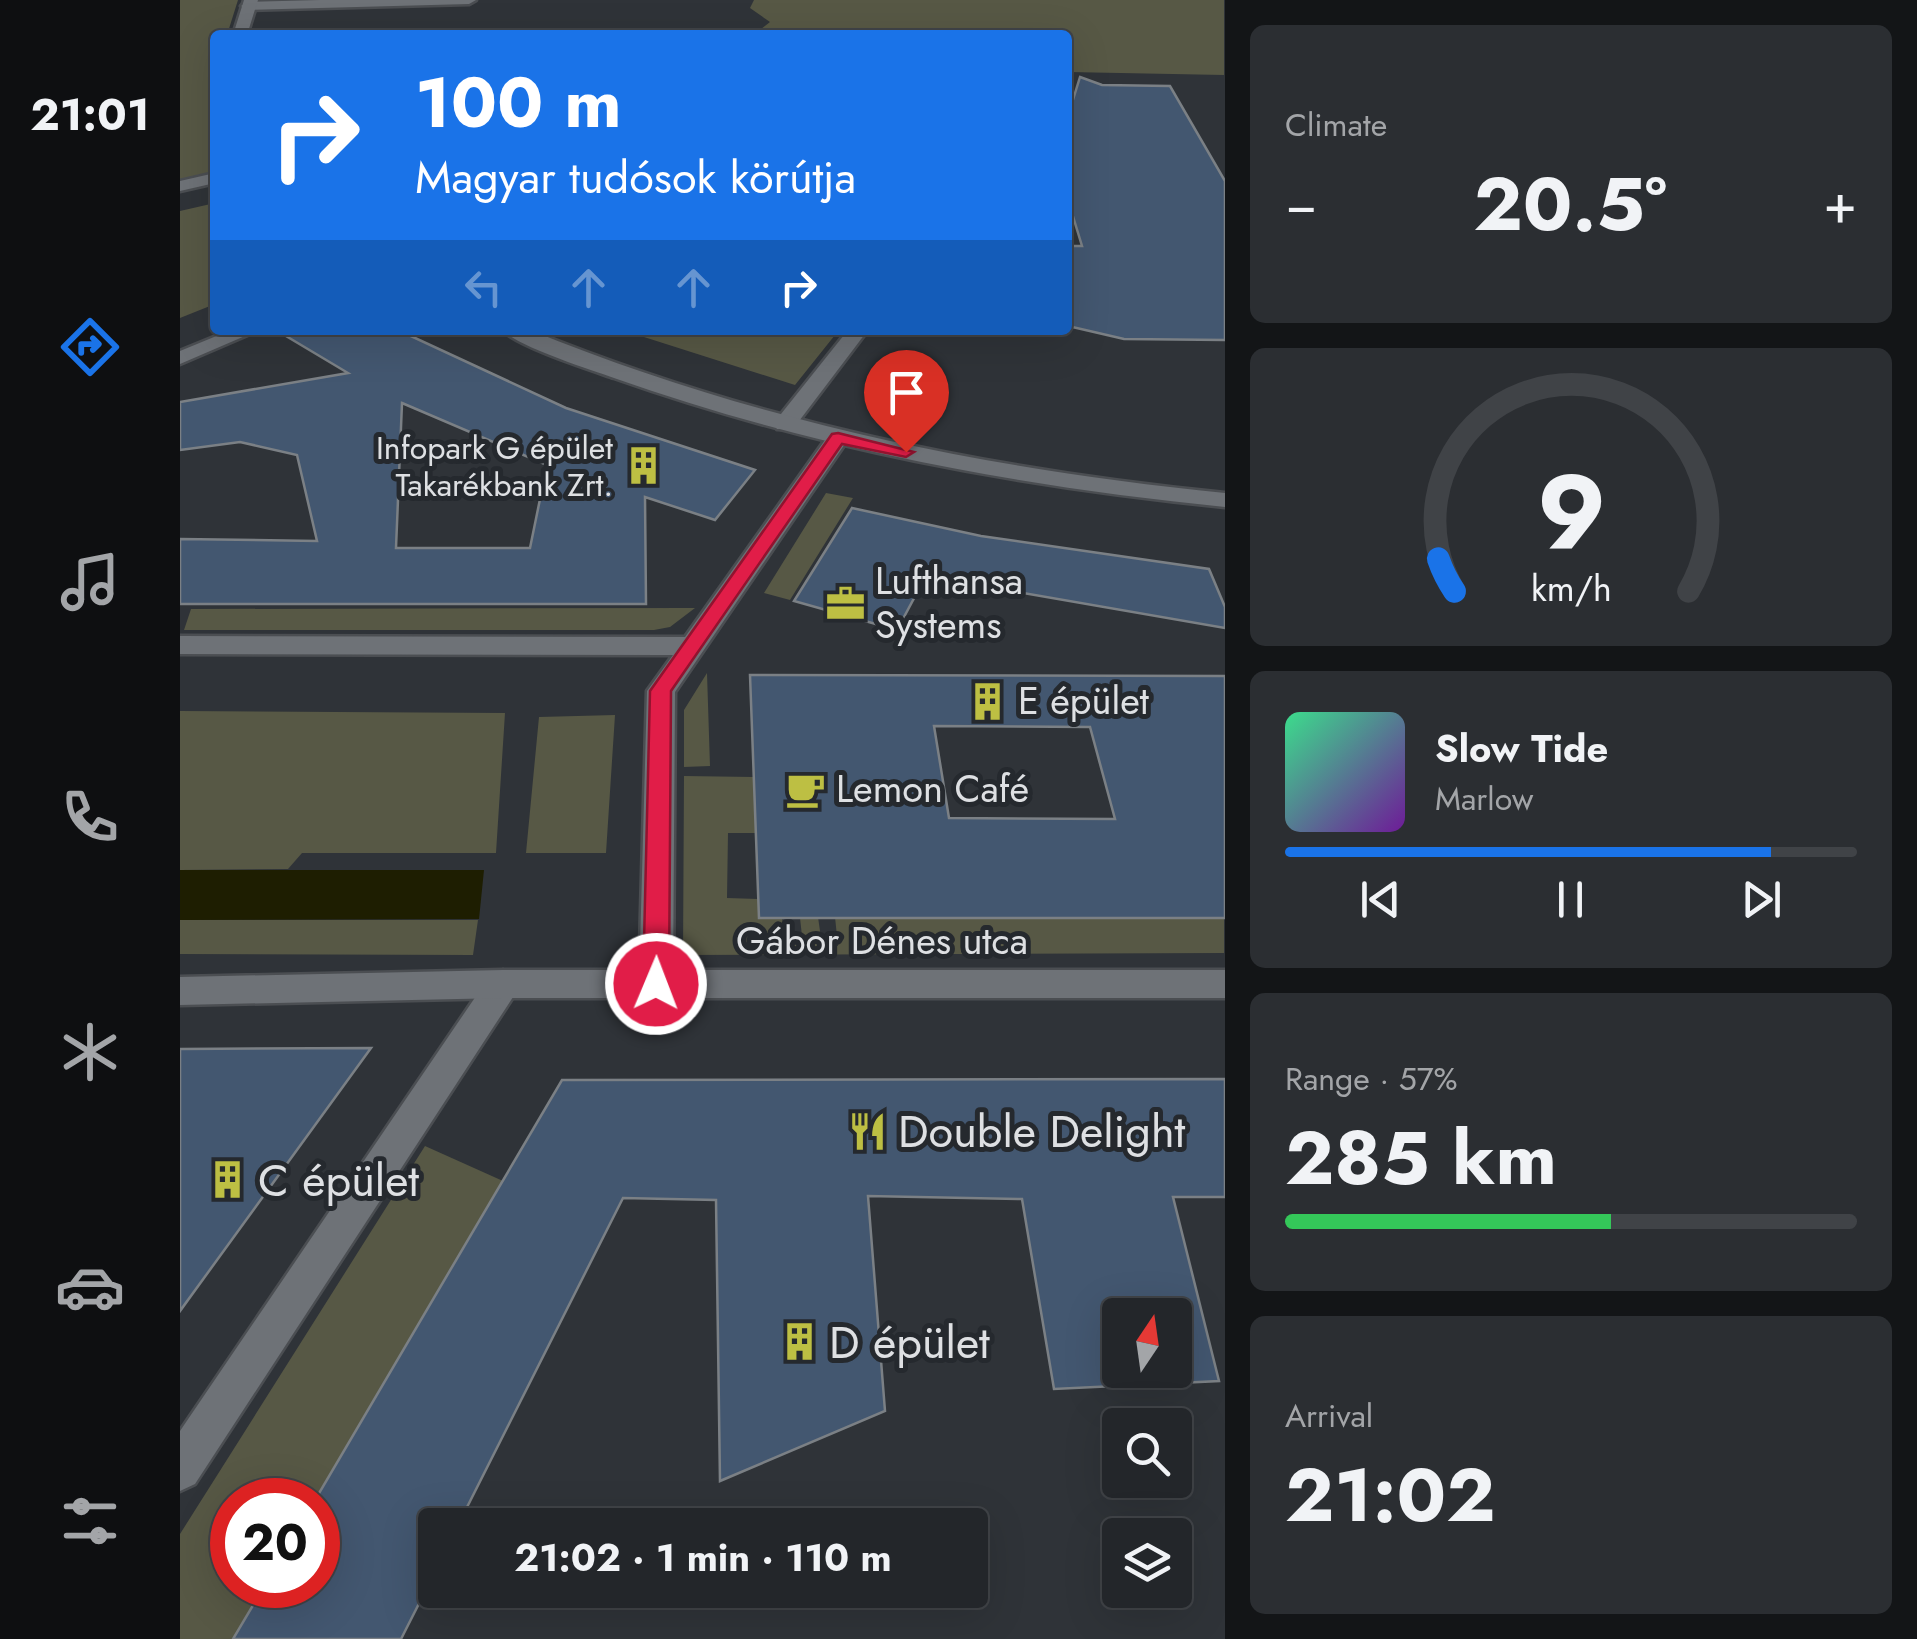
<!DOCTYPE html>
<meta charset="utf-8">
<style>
body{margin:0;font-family:Jost,sans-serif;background:#2b2e32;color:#f1f3f6;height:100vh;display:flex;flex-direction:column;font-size:38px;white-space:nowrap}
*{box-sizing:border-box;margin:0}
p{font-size:32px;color:#a3a5a8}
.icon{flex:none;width:55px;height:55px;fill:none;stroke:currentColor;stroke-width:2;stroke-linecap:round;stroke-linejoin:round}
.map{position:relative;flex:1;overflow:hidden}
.side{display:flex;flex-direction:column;gap:25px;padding:25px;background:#131517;width:692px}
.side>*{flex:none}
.hud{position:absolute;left:30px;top:30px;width:862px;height:305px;border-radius:10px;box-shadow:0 10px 40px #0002,0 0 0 2px #404347;background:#1a73e8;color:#fff;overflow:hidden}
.needle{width:65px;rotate:13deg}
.buttons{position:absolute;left:922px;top:1298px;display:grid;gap:20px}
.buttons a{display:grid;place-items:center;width:90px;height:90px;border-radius:10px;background:#23262a;box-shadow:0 10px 40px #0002,0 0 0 2px #404347;font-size:50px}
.speed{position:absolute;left:30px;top:1478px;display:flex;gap:20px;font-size:50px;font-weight:700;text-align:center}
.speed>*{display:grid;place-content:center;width:130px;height:130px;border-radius:50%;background:#23262a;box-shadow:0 10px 40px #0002,0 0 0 2px #404347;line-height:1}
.speed .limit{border:15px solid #d22;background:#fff;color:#111}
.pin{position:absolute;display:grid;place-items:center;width:85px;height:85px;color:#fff;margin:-102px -42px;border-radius:50% 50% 50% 0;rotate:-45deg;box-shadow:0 0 10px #0007}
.pin .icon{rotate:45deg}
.me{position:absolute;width:110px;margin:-55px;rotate:1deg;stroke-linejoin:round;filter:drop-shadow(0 0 8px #0008)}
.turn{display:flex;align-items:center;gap:35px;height:210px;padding:0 40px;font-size:45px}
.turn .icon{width:130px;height:130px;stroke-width:2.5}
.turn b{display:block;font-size:70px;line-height:85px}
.lanes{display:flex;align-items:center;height:95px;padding:0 40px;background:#0003;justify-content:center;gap:50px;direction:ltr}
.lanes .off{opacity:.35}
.big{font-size:75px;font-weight:700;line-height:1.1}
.side .tile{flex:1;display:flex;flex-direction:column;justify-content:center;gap:15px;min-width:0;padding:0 35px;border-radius:15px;background:#2b2e32}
.side .dial{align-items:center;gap:0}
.dial svg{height:260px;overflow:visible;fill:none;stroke:#404347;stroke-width:7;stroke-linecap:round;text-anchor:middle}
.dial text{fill:#f1f3f6;stroke:none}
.song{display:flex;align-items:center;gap:30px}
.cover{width:120px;height:120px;border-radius:15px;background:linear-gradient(135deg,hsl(150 70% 55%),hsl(280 70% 35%))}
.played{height:10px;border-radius:5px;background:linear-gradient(90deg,#1a73e8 85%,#404347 85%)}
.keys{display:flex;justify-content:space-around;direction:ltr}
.heat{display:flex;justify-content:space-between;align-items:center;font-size:55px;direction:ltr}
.charge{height:15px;border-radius:8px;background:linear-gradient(90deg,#34c759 57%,#404347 0)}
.trip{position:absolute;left:238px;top:1508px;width:570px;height:100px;border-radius:10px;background:#23262a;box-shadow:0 10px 40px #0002,0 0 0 2px #404347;font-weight:700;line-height:100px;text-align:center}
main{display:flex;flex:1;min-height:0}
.dock{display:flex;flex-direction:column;width:180px;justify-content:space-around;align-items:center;background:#0e0f11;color:#a3a5a8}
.dock .icon{width:70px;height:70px}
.dock .active{color:#1a73e8}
.dock b{font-size:45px;color:#f1f3f6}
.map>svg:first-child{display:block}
.green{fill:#575845}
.water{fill:#1e1e01}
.building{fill:#435770;stroke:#7b8085;stroke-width:2.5;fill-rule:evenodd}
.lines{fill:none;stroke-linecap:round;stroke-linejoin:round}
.lane-casing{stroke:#4b4e52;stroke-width:5}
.street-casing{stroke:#4b4e52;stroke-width:5}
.lane{fill:#6e7277;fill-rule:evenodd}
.street{fill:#6e7277;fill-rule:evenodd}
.route{fill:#e11d48;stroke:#92132f;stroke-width:2.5}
.labels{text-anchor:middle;stroke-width:10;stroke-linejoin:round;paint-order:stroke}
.far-poi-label{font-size:32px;fill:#dee0e3;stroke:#25292e;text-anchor:end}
.poi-label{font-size:38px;fill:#dee0e3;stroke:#25292e;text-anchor:start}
.street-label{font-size:38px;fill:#dee0e3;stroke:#25292e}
.near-poi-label{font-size:45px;fill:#dee0e3;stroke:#25292e;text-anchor:start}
</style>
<main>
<nav class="dock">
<b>21:01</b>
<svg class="icon active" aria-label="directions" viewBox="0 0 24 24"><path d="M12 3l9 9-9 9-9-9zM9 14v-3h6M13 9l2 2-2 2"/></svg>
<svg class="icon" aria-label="music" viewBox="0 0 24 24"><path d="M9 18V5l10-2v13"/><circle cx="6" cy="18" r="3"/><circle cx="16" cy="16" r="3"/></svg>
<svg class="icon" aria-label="phone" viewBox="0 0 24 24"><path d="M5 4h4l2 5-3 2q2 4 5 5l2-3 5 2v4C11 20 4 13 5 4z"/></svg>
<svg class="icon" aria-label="climate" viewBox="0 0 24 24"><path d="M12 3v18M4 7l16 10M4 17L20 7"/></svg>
<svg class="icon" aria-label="car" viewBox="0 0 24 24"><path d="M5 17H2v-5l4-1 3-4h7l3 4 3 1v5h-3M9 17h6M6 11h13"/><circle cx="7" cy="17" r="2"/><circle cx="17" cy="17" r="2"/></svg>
<svg class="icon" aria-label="filters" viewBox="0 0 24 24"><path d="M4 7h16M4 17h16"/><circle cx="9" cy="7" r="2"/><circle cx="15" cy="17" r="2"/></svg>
</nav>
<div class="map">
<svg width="1045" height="1639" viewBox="0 0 1045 1639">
<rect width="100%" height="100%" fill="#2f3338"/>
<path class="green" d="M 0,0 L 58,0 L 47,35 L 35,35 L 35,173 L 0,181 Z
M 574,0 L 1044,0 L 1044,75 L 888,72 L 888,35 L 591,35 L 581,29 L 590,22 L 570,8 Z
M 35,203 L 35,304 L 0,318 L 0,211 Z
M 442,330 L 659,330 L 615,385 Z
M 646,493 L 673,498 L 610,600 L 584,593 Z
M 515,608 L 490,627 L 474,630 L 4,630 L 11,609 Z
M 527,673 L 530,766 L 504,767 L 504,710 Z
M 0,711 L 325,713 L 316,853 L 122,853 L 108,869 L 0,870 Z
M 435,715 L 426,853 L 346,853 L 359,717 Z
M 504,776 L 574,777 L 576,833 L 548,833 L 547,898 L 578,899 L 579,917 L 602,918 L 606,945 L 623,945 L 620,918 L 638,917 L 642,945 L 658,946 L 655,917 L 1044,918 L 1044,953 L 503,955 Z
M 0,920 L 298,920 L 293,955 L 0,954 Z
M 245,1146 L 323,1181 L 135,1500 L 52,1500 L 52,1585 L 85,1585 L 53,1639 L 0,1639 L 0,1534 Z"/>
<path class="water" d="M 0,870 L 304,870 L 299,919 L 0,920 Z"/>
<path class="building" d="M 900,77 L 922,85 L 990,86 L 1045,181 L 1045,340 L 944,339 L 888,326 L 888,246 L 902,246 L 888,200 L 888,116 Z
M 96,330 L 218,330 L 386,408 L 575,470 L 535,520 L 465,497 L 466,604 L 0,604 L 0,539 L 137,541 L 117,455 L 60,442 L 0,450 L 0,402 L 168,373 ZM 222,403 L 367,465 L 350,548 L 216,548 Z
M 672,508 L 801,536 L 1029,569 L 1045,607 L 1045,628 L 746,576 L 717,630 L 614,601 Z
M 570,675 L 1045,676 L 1045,918 L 579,918 ZM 754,726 L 910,727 L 935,819 L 769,818 Z
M 191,1048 L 0,1311 L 0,1049 Z
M 1045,1079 L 1045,1197 L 993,1197 L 1039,1381 L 874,1389 L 842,1199 L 688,1196 L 705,1411 L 540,1481 L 536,1200 L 443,1198 L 278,1525 L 255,1525 L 255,1572 L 221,1639 L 53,1639 L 85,1585 L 138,1585 L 135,1500 L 382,1080 ZM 940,1315 L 995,1315 L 995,1370 L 940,1370 Z"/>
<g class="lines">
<defs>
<path id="lane" d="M 140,0 L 296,0 L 289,4 L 68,10 L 61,6 L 68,2 Z
M 668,330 L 688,330 L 613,429 L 597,429 L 594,424 L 597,419 Z
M 658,431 L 669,438 L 495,692 L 493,984 L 488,994 L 476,998 L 464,994 L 459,984 L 467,691 L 493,655 L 0,654 L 0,636 L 505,637 L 650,433 Z
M 323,970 L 335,974 L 340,984 L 335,994 L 15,1484 L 0,1491 L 0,1431 L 311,974 Z"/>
<path id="street" d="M 64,0 L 78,0 L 67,35 L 53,35 Z
M 35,173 L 35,183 L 0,191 L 0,181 Z
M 51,330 L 79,330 L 0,364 L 0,351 Z
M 322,330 L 350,330 C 574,421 804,469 1045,493 L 1045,507 C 836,486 632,448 434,378 C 408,369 339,347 322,330 Z
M 323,970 L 1045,970 L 1045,998 L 323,998 L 0,1005 L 0,977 Z"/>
</defs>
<use href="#lane" class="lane-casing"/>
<use href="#street" class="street-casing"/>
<use href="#lane" class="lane"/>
<use href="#street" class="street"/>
</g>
<path class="route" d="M 658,433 L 734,452 L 726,457 L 662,444 L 491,691 L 489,984 L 485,991 L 476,994 L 467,991 L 463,984 L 470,691 L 652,434 Z"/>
<defs>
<symbol id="building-bare" viewBox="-9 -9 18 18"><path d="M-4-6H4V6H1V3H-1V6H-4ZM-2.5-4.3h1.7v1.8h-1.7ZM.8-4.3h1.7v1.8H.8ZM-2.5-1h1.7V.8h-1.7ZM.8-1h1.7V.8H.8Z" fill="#bdbf43" stroke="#25292e" stroke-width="2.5" paint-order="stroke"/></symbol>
<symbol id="office-bare" viewBox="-9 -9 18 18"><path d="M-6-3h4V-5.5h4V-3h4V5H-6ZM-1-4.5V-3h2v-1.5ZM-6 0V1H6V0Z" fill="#bdbf43" stroke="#25292e" stroke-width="2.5" paint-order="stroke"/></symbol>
<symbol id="cafe-bare" viewBox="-9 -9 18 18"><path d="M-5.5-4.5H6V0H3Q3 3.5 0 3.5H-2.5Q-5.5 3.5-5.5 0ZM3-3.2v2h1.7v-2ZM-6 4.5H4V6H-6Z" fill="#bdbf43" stroke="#25292e" stroke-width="2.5" paint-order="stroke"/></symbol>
<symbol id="restaurant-bare" viewBox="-9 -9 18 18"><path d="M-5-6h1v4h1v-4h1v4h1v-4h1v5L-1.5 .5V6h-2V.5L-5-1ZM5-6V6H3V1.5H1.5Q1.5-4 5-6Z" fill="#bdbf43" stroke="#25292e" stroke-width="2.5" paint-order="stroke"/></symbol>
</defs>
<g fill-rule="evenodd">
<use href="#building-bare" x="436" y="438" width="55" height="55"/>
<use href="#office-bare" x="638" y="576" width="55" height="55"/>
<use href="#building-bare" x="780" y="674" width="55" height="55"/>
<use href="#cafe-bare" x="598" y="762" width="55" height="55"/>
<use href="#restaurant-bare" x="660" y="1104" width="55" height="55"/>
<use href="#building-bare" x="20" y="1152" width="55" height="55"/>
<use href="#building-bare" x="592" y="1314" width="55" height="55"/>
</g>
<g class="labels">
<g class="far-poi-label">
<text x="433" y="459">Infopark G épület<tspan x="433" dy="37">Takarékbank Zrt.</tspan></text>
</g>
<g class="poi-label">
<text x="695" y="594">Lufthansa<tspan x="695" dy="44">Systems</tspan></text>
<text x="838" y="714">E épület</text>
<text x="656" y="802">Lemon Café</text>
</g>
<g class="street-label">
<text x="702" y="954">Gábor Dénes utca</text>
</g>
<g class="near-poi-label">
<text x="718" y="1147">Double Delight</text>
<text x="78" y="1196">C épület</text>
<text x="649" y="1358">D épület</text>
</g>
</g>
</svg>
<div class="buttons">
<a><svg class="needle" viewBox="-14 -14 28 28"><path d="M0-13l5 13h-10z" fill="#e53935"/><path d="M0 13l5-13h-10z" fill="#a3a5a8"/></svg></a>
<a><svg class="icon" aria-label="search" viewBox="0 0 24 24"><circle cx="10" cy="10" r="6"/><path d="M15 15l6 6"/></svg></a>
<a><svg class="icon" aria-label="layers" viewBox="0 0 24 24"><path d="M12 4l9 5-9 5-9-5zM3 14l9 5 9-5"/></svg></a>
</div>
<div class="speed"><div class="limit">20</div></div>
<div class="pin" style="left:726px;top:452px;background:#d93025"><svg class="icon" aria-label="arrive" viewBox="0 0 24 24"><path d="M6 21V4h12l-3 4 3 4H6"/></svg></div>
<svg class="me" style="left:476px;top:984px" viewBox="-20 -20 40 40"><circle r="17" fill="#e11d48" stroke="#fff" stroke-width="3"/><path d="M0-11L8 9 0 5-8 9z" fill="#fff"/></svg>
<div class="trip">21:02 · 1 min · 110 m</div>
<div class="hud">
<div class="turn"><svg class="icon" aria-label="right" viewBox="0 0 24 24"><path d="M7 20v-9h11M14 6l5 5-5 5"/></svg><div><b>100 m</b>Magyar tudósok körútja</div></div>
<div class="lanes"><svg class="icon off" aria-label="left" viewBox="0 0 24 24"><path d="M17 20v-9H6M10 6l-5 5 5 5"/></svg><svg class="icon off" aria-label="ahead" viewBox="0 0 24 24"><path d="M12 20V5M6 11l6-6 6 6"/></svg><svg class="icon off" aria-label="ahead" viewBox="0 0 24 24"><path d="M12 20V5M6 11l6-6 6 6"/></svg><svg class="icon" aria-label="right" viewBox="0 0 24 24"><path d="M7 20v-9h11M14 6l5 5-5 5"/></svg></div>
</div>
</div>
<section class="side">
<div class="tile"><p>Climate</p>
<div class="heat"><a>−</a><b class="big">20.5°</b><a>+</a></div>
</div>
<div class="tile dial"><svg viewBox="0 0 100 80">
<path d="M14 69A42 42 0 1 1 86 69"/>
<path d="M14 69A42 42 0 0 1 9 59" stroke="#1a73e8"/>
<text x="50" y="56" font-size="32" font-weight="700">9</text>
<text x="50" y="72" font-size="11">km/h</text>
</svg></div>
<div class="tile">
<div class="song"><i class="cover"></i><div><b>Slow Tide</b><p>Marlow</p></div></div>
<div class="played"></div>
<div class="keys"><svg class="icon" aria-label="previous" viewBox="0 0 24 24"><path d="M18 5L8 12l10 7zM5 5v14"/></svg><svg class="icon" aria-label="pause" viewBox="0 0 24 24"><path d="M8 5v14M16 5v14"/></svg><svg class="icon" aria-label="next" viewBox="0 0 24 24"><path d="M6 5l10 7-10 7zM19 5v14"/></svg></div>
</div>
<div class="tile"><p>Range · 57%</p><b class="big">285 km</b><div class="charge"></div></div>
<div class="tile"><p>Arrival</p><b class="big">21:02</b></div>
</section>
</main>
